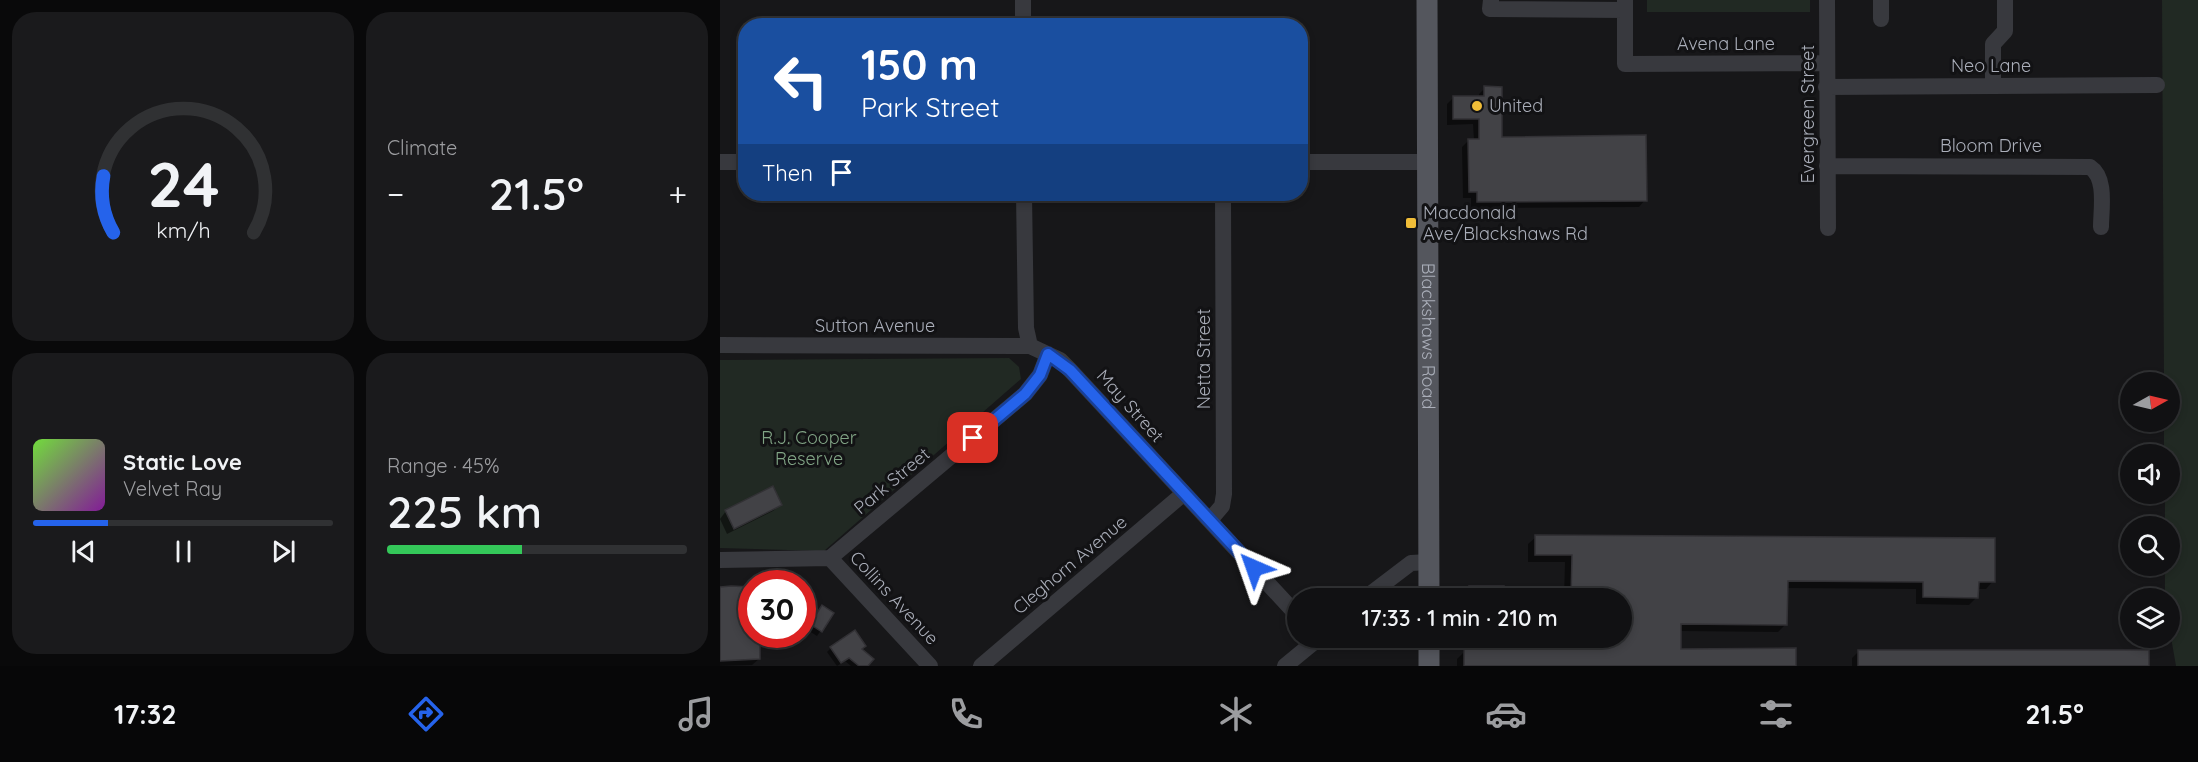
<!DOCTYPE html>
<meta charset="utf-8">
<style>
body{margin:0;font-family:Quicksand,sans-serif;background:#1a1a1c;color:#f1f3f6;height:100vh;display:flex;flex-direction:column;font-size:22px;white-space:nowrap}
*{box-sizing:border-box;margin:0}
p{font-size:20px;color:#9c9da0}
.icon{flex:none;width:33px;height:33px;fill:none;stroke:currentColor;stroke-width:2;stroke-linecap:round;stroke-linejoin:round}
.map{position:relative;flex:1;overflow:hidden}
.drawer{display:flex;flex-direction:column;gap:12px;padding:12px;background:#09090a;width:720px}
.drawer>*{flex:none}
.guide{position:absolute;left:18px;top:18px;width:570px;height:183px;border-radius:24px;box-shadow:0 3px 9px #0003,0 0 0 2px #303133;background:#1a4fa0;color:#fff;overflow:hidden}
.needle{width:39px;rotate:82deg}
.tools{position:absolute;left:1400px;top:372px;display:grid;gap:12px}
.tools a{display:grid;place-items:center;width:60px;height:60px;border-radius:50%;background:#111113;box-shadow:0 3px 9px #0003,0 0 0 2px #303133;font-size:30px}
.speed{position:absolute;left:18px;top:570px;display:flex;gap:12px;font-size:30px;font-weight:700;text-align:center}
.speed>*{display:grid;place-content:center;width:78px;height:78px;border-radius:50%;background:#111113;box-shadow:0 3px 9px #0003,0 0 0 2px #303133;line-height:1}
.speed .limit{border:9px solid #d22;background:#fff;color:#111}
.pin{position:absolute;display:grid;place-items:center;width:51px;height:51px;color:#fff;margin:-26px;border-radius:12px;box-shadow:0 3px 9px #0006}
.me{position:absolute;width:66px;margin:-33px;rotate:317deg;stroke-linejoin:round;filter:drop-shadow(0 0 4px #0008)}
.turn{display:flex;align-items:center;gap:21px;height:126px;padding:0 24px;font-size:27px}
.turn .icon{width:78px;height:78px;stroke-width:2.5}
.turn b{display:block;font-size:42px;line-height:51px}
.then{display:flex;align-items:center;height:57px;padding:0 24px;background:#0003;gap:12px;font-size:22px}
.big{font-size:45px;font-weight:600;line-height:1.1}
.drawer .widget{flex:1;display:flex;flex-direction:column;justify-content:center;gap:9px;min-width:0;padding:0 21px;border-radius:24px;background:#1a1a1c}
.drawer .dial{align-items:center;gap:0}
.dial svg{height:156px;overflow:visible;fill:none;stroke:#303133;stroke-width:7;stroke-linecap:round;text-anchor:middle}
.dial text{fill:#f1f3f6;stroke:none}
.song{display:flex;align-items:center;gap:18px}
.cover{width:72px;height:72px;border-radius:9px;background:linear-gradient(135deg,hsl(100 70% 55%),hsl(290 70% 35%))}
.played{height:6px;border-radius:3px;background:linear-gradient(90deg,#2563eb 25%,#303133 25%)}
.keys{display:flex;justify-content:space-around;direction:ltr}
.heat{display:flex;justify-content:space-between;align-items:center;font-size:33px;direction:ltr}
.charge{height:9px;border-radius:4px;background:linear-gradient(90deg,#34c759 45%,#303133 0)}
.drawer .tiles{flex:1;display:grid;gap:12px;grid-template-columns:repeat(2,1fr)}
.trip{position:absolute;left:567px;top:588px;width:345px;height:60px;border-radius:30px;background:#111113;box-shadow:0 3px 9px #0003,0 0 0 2px #303133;font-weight:600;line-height:60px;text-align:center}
.dock{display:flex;height:96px;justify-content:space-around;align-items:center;background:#070708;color:#9c9da0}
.dock .icon{width:42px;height:42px}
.dock .selected{color:#2563eb}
.dock b{font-size:27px;color:#f1f3f6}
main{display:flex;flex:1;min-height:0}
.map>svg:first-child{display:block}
.green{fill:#212923}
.shadow{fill:#0007}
.building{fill:#424246;stroke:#323135;stroke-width:1.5}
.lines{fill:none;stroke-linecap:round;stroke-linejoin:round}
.minor{stroke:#38393e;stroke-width:16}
.major{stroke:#54565d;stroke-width:21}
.route-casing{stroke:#184099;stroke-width:15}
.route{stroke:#2563eb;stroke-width:10}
.poi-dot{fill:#f0bd38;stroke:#121214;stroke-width:2}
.labels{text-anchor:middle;stroke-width:6;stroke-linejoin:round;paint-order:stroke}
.street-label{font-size:18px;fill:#aaaeb9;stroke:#121214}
.poi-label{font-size:18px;fill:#aaaeb9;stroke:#121214;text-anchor:start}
.park-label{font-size:18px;fill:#81a485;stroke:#121214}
</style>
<main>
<section class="drawer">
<div class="tiles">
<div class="widget dial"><svg viewBox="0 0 100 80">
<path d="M14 69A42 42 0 1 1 86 69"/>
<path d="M14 69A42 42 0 0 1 9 40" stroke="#2563eb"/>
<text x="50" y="56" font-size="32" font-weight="700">24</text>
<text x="50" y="72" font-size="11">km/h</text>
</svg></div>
<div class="widget"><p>Climate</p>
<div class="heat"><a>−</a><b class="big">21.5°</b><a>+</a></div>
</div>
<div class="widget">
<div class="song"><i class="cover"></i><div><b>Static Love</b><p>Velvet Ray</p></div></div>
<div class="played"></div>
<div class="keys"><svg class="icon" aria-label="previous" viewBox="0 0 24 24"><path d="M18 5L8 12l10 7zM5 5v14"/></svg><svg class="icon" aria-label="pause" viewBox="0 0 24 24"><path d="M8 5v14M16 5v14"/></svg><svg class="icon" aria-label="next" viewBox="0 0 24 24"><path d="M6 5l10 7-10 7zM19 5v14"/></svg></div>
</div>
<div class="widget"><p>Range · 45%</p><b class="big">225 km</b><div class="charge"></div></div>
</div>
</section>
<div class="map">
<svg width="1478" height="666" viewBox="0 0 1478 666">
<rect width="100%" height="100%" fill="#171719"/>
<path class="green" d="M 927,0 L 1090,0 L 1090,12 L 927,12 Z
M 1442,0 L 1478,0 L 1478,666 L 1456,666 L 1449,626 L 1449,598 L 1445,598 L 1445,566 L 1449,566 L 1449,526 L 1445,526 L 1445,494 L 1449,494 L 1449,454 L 1444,454 L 1444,422 L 1449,422 L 1449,382 L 1444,382 Z
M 289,358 L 299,367 L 301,379 L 104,551 L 0,548 L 0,360 Z"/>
<path class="shadow" d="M 765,88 L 780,138 L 925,200 L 919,207 L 751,208 L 751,198 L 743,198 L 742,147 L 749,140 L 754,140 L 753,124 L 727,125 L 727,104 L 734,97 L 759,97 L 759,94 Z
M 60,505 L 53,511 L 7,534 L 0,519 L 6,511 Z
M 816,537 L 1273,581 L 1266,589 L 1257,589 L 1257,597 L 1249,605 L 1196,604 L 1196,589 L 1066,588 L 1066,624 L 1058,632 L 959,631 L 959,650 L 1075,666 L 737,666 L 737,659 L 743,653 L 743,638 L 782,638 L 782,651 L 828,651 L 828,638 L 902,638 L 902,598 L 844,598 L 845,562 L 808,562 L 808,544 Z
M 750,588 L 783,588 L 782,598 L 742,598 L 742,595 Z
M 0,589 L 32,634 L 69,634 L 69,639 L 62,646 L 38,646 L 39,659 L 32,665 L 0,666 Z
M 102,607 L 112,614 L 97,636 L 86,629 Z
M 111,648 L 140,650 L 146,666 L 131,666 L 125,661 L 117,666 L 107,652 Z
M 1139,651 L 1428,666 L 1132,666 L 1132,658 Z"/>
<path class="building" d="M 764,86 L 782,87 L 782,137 L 926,135 L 927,201 L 757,202 L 757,192 L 749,192 L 748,139 L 759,139 L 759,119 L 733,119 L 733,96 L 764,96 Z
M 53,486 L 62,505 L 14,529 L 5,510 Z
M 815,535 L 1275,538 L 1275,582 L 1259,582 L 1258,598 L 1203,597 L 1203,582 L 1068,581 L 1067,625 L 961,624 L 961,649 L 1076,648 L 1076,666 L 744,666 L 744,649 L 750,649 L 750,638 L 784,638 L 784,649 L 835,649 L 835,638 L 902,638 L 902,598 L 851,598 L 852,555 L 815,555 Z
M 11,586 L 32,587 L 32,634 L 40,634 L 40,659 L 0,661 L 0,587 Z
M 749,586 L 784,586 L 784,598 L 750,598 Z
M 102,605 L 114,613 L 102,632 L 90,624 Z
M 135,630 L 146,646 L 142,649 L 154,659 L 148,666 L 139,666 L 129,658 L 121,663 L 110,647 Z
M 1138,650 L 1429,650 L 1429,666 L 1138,666 Z"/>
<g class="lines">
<path class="minor" d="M 303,0 L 303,26
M 771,0 L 770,9 L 905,10
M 905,0 L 905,64 L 1107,63
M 1107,0 L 1108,228
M 1161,0 L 1161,19
M 1273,86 L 1273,44 L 1285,31 L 1285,0
M 1106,87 L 1437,85
M 0,162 L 26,162
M 580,162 L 707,162
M 1107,166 L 1370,167 C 1387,178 1381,209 1381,227
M 304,194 L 306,328 L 310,346 L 340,360 L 350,370 L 578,616
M 0,345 L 310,346
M 490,520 L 502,506 L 504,494 L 503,194
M 110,558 L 305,394 L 320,375 L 328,354
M 0,560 L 110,558 L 210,666
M 645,598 L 691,563 L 709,562
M 261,666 L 463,494
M 565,666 L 599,638"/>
<g class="major">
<path id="s1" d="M 707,0 L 709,598"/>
<path d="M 709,638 L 709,666"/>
</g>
</g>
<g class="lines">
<defs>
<path id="route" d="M 253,438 L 305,394 L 320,375 L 328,354 L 350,370 L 534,568"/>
</defs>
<use href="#route" class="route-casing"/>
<use href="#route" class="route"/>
</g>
<g class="poi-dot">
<circle cx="757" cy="106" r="6"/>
<rect x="685" y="217" width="12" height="12" rx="3"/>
</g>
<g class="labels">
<g class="street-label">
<text x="1006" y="50">Avena Lane</text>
<text x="1271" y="72">Neo Lane</text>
<text transform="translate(1088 114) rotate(-90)" y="6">Evergreen Street</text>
<text x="1271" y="152">Bloom Drive</text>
<text x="155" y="332">Sutton Avenue</text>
<text dy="6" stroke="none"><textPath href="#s1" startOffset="336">Blackshaws Road</textPath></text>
<text transform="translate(484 359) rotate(-90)" y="6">Netta Street</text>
<text transform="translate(410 406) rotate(48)" y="6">May Street</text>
<text transform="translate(172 481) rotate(-40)" y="6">Park Street</text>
<text transform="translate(350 565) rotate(-40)" y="6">Cleghorn Avenue</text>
<text transform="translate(174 598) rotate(47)" y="6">Collins Avenue</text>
</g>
<g class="poi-label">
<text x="769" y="112">United</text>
<text x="703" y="219">Macdonald<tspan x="703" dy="21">Ave/Blackshaws Rd</tspan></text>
</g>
<g class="park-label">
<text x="89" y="444">R.J. Cooper<tspan x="89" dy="21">Reserve</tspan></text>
</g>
</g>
</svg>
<div class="tools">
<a><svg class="needle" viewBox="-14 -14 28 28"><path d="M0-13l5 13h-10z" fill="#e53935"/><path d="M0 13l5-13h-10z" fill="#9c9da0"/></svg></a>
<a><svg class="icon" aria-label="sound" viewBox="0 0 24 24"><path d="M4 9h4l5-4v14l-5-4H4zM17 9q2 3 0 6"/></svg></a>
<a><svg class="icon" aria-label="search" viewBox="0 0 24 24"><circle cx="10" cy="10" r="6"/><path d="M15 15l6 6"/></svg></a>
<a><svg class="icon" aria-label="layers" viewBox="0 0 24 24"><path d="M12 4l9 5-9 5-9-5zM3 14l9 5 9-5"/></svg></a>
</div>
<div class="speed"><div class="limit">30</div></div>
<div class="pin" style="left:253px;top:438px;background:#d93025"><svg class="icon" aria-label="arrive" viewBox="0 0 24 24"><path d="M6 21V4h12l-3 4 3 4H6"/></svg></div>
<svg class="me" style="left:534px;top:568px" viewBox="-20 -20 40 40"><path d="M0-17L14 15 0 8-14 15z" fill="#2563eb" stroke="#fff" stroke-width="4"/></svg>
<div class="trip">17:33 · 1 min · 210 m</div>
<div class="guide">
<div class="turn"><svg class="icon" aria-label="left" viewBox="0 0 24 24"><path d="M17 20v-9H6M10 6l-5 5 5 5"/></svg><div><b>150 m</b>Park Street</div></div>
<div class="then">Then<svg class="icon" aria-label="arrive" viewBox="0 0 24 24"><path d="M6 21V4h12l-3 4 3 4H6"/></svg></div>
</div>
</div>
</main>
<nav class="dock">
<b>17:32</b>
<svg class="icon selected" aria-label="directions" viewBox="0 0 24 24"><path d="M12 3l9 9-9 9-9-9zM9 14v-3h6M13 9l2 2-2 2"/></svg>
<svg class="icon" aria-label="music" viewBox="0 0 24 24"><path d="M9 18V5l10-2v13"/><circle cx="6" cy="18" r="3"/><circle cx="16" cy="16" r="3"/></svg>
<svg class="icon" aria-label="phone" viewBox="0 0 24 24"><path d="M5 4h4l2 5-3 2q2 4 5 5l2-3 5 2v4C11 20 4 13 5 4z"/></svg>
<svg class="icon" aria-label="climate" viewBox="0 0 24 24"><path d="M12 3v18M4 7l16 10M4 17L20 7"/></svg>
<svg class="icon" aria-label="car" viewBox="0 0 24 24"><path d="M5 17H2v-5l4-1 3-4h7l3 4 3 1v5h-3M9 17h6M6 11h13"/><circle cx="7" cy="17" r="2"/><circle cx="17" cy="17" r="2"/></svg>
<svg class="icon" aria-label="filters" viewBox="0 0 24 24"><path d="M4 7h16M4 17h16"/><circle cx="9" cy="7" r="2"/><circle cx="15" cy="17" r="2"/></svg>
<b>21.5°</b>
</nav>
